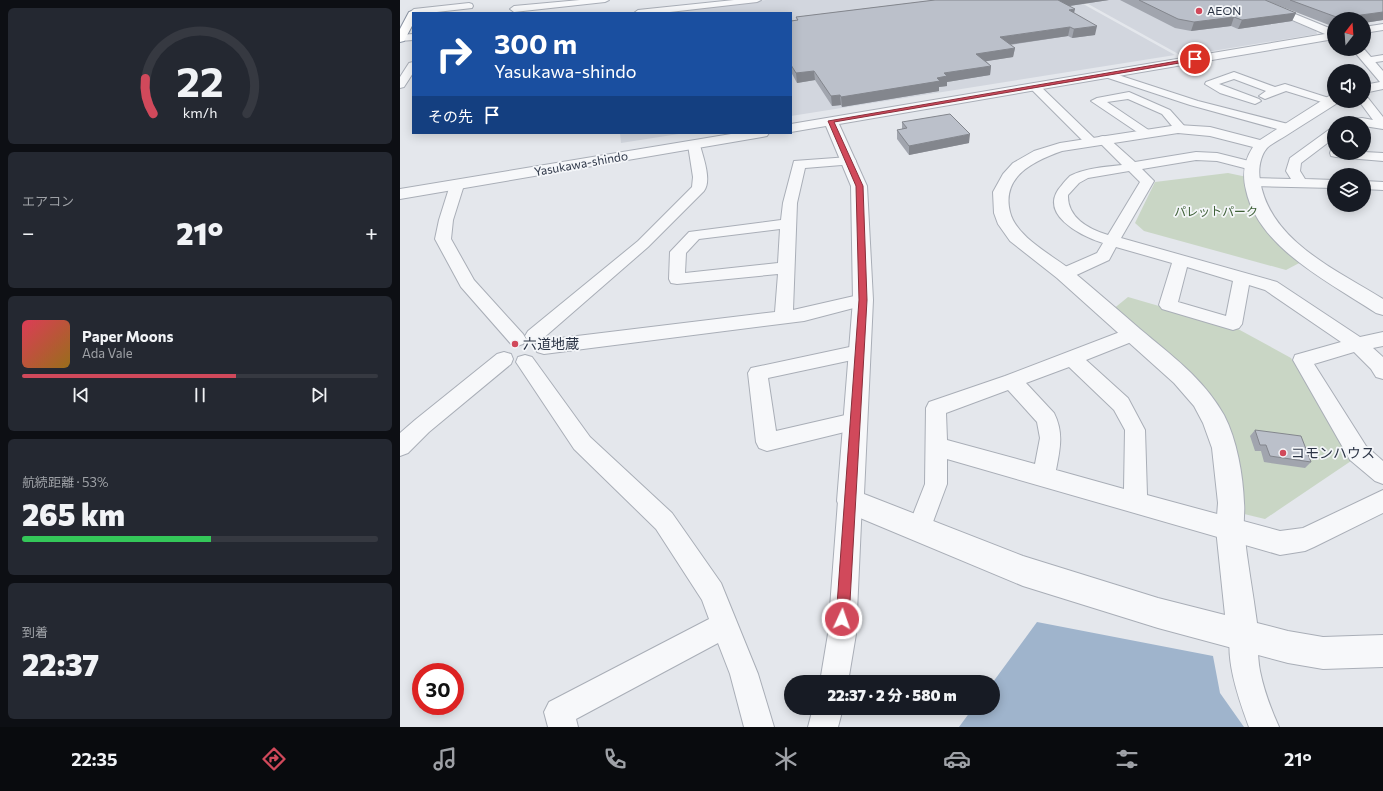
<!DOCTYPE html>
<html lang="ja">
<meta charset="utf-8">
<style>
body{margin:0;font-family:Commissioner,"Noto Sans JP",sans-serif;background:#242831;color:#f1f3f6;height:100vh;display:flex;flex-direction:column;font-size:15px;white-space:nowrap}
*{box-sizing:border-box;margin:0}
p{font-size:13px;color:#9ea1a6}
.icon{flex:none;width:22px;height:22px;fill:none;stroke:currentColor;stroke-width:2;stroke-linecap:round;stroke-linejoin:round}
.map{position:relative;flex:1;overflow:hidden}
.panel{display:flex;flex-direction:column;gap:8px;padding:8px;background:#0d0f14;width:400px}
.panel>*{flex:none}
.guide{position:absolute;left:12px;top:12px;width:380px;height:122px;border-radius:0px;box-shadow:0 2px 10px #0003;background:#1a4fa0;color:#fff;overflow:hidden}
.needle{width:26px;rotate:17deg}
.fabs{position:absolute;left:927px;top:12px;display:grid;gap:8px}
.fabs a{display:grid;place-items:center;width:44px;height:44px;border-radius:50%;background:#171b24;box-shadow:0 2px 10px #0003;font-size:20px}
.speed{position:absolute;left:12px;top:663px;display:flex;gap:8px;font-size:20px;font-weight:700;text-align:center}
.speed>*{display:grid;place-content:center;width:52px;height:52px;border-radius:50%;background:#171b24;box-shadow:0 2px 10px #0003;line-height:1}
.speed .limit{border:6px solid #d22;background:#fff;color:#111}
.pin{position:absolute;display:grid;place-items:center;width:34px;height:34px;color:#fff;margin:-17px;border:2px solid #fff;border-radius:50%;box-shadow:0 1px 4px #0007}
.me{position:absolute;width:44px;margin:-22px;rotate:3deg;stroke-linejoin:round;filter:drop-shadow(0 0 3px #0008)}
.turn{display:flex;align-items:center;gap:14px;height:84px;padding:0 16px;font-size:18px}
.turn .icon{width:52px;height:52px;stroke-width:2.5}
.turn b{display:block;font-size:28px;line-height:34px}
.then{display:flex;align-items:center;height:38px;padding:0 16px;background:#0003;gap:8px;font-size:15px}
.big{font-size:30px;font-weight:800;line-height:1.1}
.panel .tile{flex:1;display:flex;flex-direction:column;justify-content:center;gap:6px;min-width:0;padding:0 14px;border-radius:6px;background:#242831}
.panel .dial{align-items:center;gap:0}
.dial svg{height:104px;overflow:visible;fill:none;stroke:#363941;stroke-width:7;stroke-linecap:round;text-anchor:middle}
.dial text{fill:#f1f3f6;stroke:none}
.song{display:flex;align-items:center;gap:12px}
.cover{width:48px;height:48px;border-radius:6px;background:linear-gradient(135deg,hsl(350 70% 55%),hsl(40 70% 35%))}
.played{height:4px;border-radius:2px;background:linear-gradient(90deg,#d1495b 60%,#363941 60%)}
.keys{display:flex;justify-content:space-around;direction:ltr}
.heat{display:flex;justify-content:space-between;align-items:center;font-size:22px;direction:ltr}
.charge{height:6px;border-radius:3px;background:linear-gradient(90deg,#34c759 53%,#363941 0)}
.trip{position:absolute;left:384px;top:675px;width:216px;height:40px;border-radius:20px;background:#171b24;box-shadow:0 2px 10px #0003;font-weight:800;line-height:40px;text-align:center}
.dock{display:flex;height:64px;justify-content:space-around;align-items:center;background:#090b0e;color:#9ea1a6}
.dock .icon{width:28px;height:28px}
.dock .current{color:#d1495b}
.dock b{font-size:18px;color:#f1f3f6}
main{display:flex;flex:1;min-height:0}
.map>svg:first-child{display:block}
.built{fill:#d2d6de}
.green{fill:#c9d6c5}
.water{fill:#9fb4cc}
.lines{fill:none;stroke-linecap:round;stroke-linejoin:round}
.minor-casing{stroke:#a9aeb7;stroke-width:2}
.tertiary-casing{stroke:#a9aeb7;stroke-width:2}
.trunk-casing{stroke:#8b94a3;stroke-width:2}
.minor{fill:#f7f8fa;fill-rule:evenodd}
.tertiary{fill:#f7f8fa;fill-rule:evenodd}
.trunk{fill:#fff;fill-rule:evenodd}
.wall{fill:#a1a5ae}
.shaded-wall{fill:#83868d}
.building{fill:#bbc0ca;stroke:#83868d}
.route{fill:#d1495b;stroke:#882f3b}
.poi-dot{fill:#d1495b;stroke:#f4f6f9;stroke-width:1.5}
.labels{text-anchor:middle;stroke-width:3.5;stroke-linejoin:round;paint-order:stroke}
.far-poi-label{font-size:12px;fill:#2b3445;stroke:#f4f6f9;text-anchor:start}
.far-street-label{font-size:12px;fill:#2b3445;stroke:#f4f6f9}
.far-park-label{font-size:12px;fill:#3f6138;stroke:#f4f6f9}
.poi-label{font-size:14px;fill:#2b3445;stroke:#f4f6f9;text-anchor:start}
</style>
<main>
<section class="panel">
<div class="tile dial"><svg viewBox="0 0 100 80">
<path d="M14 69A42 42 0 1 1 86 69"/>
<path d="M14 69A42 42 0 0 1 8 42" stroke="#d1495b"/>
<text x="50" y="56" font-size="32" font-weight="700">22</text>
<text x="50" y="72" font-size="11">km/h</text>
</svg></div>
<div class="tile"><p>エアコン</p>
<div class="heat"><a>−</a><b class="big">21°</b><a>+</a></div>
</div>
<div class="tile">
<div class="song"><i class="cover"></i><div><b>Paper Moons</b><p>Ada Vale</p></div></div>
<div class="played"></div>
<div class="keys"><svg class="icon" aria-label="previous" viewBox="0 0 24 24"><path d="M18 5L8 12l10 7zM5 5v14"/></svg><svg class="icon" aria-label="pause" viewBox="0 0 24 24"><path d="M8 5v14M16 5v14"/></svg><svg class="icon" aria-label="next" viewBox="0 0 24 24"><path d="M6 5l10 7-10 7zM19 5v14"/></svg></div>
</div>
<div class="tile"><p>航続距離 · 53%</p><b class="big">265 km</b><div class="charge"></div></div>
<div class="tile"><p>到着</p><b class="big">22:37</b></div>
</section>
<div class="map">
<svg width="983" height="727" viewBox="0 0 983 727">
<rect width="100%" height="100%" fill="#e4e7ec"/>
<path class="built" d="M 366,0 L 676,0 L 775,55 L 391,116 L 391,13 L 246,13 Z
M 681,0 L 843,0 L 916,31 L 917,34 L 782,56 Z
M 220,133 L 285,133 L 221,143 Z"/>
<path class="green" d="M 828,173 L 847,177 L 903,261 L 886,270 L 744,231 L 735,223 L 755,182 Z
M 728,297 L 838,329 L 891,358 L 954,459 L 865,519 L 840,513 L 827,431 L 712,310 Z"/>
<path class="water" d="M 637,622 L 813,656 L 820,693 L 844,727 L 559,727 L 573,708 L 593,708 L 593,682 Z"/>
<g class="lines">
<defs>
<path id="minor" d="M 180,0 L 209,0 L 205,2 L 114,12 L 110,9 L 114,6 Z
M 334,0 L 361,0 L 357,2 L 261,13 L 234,13 L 238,10 Z
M 69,3 L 72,4 L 73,6 L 72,8 L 28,13 L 13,13 L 13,14 L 10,12 L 14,9 Z
M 13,34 L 13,40 L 0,41 L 0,35 Z
M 983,55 L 983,61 L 969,63 L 964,60 L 965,58 Z
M 13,62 L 13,73 L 4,87 L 0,88 L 0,77 L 9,63 Z
M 706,71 L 798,101 L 892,125 L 894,128 L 892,131 L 888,132 L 790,105 L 702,76 L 701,74 Z
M 834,72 L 875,87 L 885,84 L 932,99 L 934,101 L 928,104 L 886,91 L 865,99 L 859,96 L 866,91 L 834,79 L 819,84 L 859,99 L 861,101 L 855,104 L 820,93 L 805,84 L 806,82 Z
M 634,83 L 638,84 L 695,139 L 697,142 L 695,145 L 687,145 L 630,88 L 629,86 Z
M 729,92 L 770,110 L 787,129 L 785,132 L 777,132 L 762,114 L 728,99 L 707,102 L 753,133 L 751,136 L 743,136 L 691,101 L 697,98 Z
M 964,97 L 968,98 L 983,117 L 983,129 L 964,126 L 964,123 L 943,123 L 945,120 L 962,118 L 973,120 L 959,101 L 964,101 Z
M 934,128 L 934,138 L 901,163 L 900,171 L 905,179 L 934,180 L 934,188 L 852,186 L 847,185 L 845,182 L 847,179 L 852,178 L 891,179 L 886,171 L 890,158 L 930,129 Z
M 703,136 L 707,137 L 735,162 L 796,152 L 817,153 L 857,163 L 859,166 L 857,169 L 852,170 L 817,161 L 796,160 L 742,169 L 754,181 L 721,238 L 877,282 L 960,337 L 983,332 L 983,346 L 973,348 L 983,357 L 983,379 L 976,377 L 971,369 L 954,352 L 914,364 L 966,446 L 983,461 L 983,484 L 975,481 L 950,460 L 893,360 L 895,355 L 941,342 L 865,290 L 849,285 L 842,324 L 839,328 L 833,330 L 762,309 L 759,305 L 772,263 L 716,247 L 709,260 L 670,278 L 664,279 L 658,278 L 656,274 L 658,270 L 697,253 L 703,243 C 680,236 636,213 662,185 C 664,182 667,179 670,176 C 685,168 705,167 722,165 L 697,140 L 699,137 ZM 729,171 L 740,182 L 708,235 C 688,229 667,217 668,195 L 679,183 L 688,178 ZM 787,267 L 833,281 L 826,316 L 778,302 Z
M 294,141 L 298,142 L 300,145 C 303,157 312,180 304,191 L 248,247 L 140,341 L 134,343 L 128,341 L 125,336 L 128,331 L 238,241 L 292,187 L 293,177 L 288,145 L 290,142 Z
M 931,150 L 934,150 L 934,153 L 964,153 L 964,152 L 983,153 L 983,161 L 936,157 L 931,156 L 930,153 Z
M 449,157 L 454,158 L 456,161 L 454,164 L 405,168 L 397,203 L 393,310 L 463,294 L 469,296 L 472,300 L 469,304 L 404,321 L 144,354 L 137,352 L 135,347 L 137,342 L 144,340 L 375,312 L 378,274 L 277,284 L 271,283 L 269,279 L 270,252 L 289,232 L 381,220 L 383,203 L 394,161 ZM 380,229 L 378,263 L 285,273 L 286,253 L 299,239 Z
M 57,181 L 62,182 L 64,185 L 53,220 L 51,239 L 74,280 L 123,334 L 126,339 L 123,344 L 117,346 L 111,344 L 61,287 L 35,239 L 39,220 L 50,185 L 52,182 Z
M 964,181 L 983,182 L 983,190 L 964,189 Z
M 733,327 L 739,329 L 742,334 L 739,339 L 686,360 L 728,398 L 745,430 L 747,495 L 880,531 L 903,528 L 983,490 L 983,513 L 914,547 L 905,551 L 880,555 L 547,459 L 547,484 L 527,538 L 519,541 L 511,538 L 507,530 L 525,484 L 526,408 L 529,402 L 605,376 ZM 669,367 L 714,410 L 725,430 L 724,489 L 656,470 C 660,449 664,433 654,413 L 626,383 ZM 608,390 L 637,422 L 640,438 L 635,464 L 547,440 L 546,413 Z
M 459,345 L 466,347 L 468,352 L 466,357 L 368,378 L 376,431 L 454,413 L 461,416 L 464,422 L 461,428 L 367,451 L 359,448 L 356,442 L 348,373 L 351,368 Z
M 104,352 L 111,354 L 113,359 L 111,364 L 29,432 L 8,453 L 0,456 L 0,433 L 15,420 L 97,354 Z
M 125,355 L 132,357 L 190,437 L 272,513 L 321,583 L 358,674 L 374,727 L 344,727 L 330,674 L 318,643 L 176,719 L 178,727 L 148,727 L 144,712 L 149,702 L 309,619 L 302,600 L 256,529 L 174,449 L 116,362 L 118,357 Z
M 450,490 L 458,494 L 462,501 L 456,634 L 448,682 L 420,682 L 428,634 L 438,501 L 442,494 Z
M 843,621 L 853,625 C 859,640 857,656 860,671 C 864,691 871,709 879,727 L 849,727 C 839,700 822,653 833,625 Z
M 413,708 L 443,708 L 438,727 L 408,727 Z"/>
<path id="tertiary" d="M 848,0 L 861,0 L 934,30 L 934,39 L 439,124 L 467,186 L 473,300 L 464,494 L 623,556 L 758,598 L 825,615 L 816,529 L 818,503 L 812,448 L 803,423 L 794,406 L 774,383 L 657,278 L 610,241 L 598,224 L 594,213 L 593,192 L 603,174 L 613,163 L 634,151 L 660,143 L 778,125 L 810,127 L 860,140 L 929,96 L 934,95 L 934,101 L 939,102 C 922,113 904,124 887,135 C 881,139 872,143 867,148 C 860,156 858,170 860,180 C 869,241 937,270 983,299 L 983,315 L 976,313 C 931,283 858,248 846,190 C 842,174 844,161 853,147 L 810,136 L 778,133 L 662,151 C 634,161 601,176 610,212 C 616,237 652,255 671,270 C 694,289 717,309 740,329 C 771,355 803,378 824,415 C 837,440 843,475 844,503 C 845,512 843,521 844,530 C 847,561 853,592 857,623 L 888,631 L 923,637 L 983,635 L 983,667 L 923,669 L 888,663 L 758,628 L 623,586 L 441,510 L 437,501 L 453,300 L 451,186 L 426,126 L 391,132 L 391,124 L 925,34 L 850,2 Z
M 983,24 L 983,30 L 964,33 L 964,27 Z
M 952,49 L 964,49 L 983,71 L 983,89 L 964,93 L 964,85 L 980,82 Z
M 337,133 L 369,133 L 367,136 L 362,137 L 0,199 L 0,189 Z"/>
<path id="trunk" d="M 13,11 L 17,13 L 13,13 L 13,24 L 4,41 L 0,42 L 0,29 L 9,12 Z"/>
</defs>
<use href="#minor" class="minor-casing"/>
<use href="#tertiary" class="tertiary-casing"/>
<use href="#trunk" class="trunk-casing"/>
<use href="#minor" class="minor"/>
<use href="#tertiary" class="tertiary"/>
<use href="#trunk" class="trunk"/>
</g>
<path class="wall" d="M 535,0 L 709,0 L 669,6 L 674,13 L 695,35 L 672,38 L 668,36 L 610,45 L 615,48 L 613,57 L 586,61 L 591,66 L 590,75 L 547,82 L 547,86 L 539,87 L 539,91 L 442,107 L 441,105 L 432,106 L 415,80 L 397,83 L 391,72 L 391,21 L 397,20 L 396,17 Z
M 720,0 L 865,0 L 896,13 L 892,21 L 838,29 L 831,26 L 791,31 L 775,28 Z
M 865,0 L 983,0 L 983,20 L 964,23 L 964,19 L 934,19 L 934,27 Z
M 502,122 L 569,143 L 509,155 L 497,139 L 497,130 L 502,129 Z
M 855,430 L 911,462 L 905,468 L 864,462 L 861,451 L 855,451 L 850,436 Z"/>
<path class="shaded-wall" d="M 657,0 L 709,0 L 656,8 Z
M 675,9 L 673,18 L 669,10 Z
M 983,12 L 983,20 L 964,23 L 964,19 L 939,19 L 939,18 Z
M 896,13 L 892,21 L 838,29 L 842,20 Z
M 834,17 L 831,26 L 791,31 L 794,22 Z
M 697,26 L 695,35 L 672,38 L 674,29 Z
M 670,27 L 668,36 L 599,46 L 600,37 Z
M 615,48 L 613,57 L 575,63 L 576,54 Z
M 591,66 L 590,75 L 547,82 L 547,86 L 539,87 L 539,91 L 442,107 L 441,97 L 537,78 L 544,73 Z
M 414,71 L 415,80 L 397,83 L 396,73 Z
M 440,95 L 441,105 L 432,106 L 431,96 Z
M 570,134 L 569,143 L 509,155 L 509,146 Z"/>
<path class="building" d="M 535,0 L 658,0 L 675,9 L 669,10 L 697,26 L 674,29 L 670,27 L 600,37 L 615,48 L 576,54 L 591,66 L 544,73 L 547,76 L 537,78 L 540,81 L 441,97 L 440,95 L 431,96 L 414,71 L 396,73 L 391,65 L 391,21 L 398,20 L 396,17 Z
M 739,0 L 865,0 L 896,13 L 842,20 L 834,17 L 794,22 L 778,19 Z
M 890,0 L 983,0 L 983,12 L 939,18 Z
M 550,114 L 570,134 L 509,146 L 497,130 L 507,128 L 502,122 Z
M 855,430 L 901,436 L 911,462 L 870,456 L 866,445 L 860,445 Z"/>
<path class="route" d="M 795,58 L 797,60 L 434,122 L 463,186 L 467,300 L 449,619 L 447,624 L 442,625 L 438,624 L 436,619 L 459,300 L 456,186 L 428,121 Z"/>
<g class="poi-dot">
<circle cx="799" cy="11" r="4"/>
<circle cx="115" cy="344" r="4"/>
<circle cx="883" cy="453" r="4"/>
</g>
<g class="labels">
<g class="far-poi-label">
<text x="807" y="15">AEON</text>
</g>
<g class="far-street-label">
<text transform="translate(181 164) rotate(-10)" y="4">Yasukawa-shindo</text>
</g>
<g class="far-park-label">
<text x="816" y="216">パレットパーク</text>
</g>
<g class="poi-label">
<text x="123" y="349">六道地蔵</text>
<text x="891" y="458">コモンハウス</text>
</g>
</g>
</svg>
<div class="fabs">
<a><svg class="needle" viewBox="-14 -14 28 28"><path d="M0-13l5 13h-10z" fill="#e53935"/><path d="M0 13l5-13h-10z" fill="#9ea1a6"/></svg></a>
<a><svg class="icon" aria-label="sound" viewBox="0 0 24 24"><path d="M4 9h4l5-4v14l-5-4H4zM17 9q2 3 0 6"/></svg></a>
<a><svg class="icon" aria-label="search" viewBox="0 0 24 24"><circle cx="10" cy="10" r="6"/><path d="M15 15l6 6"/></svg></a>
<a><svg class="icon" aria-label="layers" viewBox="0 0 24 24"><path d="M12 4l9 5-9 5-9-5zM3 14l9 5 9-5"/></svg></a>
</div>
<div class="speed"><div class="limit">30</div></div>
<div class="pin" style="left:795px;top:59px;background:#d93025"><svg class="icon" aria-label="arrive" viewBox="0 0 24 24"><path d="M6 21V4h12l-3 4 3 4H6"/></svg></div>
<svg class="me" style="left:442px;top:619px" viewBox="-20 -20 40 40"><circle r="17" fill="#d1495b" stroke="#fff" stroke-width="3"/><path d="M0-11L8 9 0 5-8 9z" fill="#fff"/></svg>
<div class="trip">22:37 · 2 分 · 580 m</div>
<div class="guide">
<div class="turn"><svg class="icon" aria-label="right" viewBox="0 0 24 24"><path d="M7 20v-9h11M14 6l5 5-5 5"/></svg><div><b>300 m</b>Yasukawa-shindo</div></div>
<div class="then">その先<svg class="icon" aria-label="arrive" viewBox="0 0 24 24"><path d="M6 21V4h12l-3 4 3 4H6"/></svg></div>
</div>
</div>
</main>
<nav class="dock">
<b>22:35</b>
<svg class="icon current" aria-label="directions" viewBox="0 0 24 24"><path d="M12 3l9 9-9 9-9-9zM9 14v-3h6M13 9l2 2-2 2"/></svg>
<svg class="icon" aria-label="music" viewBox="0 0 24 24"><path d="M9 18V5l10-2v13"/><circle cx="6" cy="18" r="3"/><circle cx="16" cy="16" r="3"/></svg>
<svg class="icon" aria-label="phone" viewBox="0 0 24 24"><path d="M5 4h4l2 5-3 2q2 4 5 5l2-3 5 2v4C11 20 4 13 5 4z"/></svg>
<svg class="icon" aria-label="climate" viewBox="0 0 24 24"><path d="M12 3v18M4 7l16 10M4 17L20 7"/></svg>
<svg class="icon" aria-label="car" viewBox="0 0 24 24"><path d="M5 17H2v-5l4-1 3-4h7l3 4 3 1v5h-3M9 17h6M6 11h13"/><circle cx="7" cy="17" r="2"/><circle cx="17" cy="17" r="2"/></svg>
<svg class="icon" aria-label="filters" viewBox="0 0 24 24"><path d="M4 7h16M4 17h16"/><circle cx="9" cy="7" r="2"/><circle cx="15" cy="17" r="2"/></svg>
<b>21°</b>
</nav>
